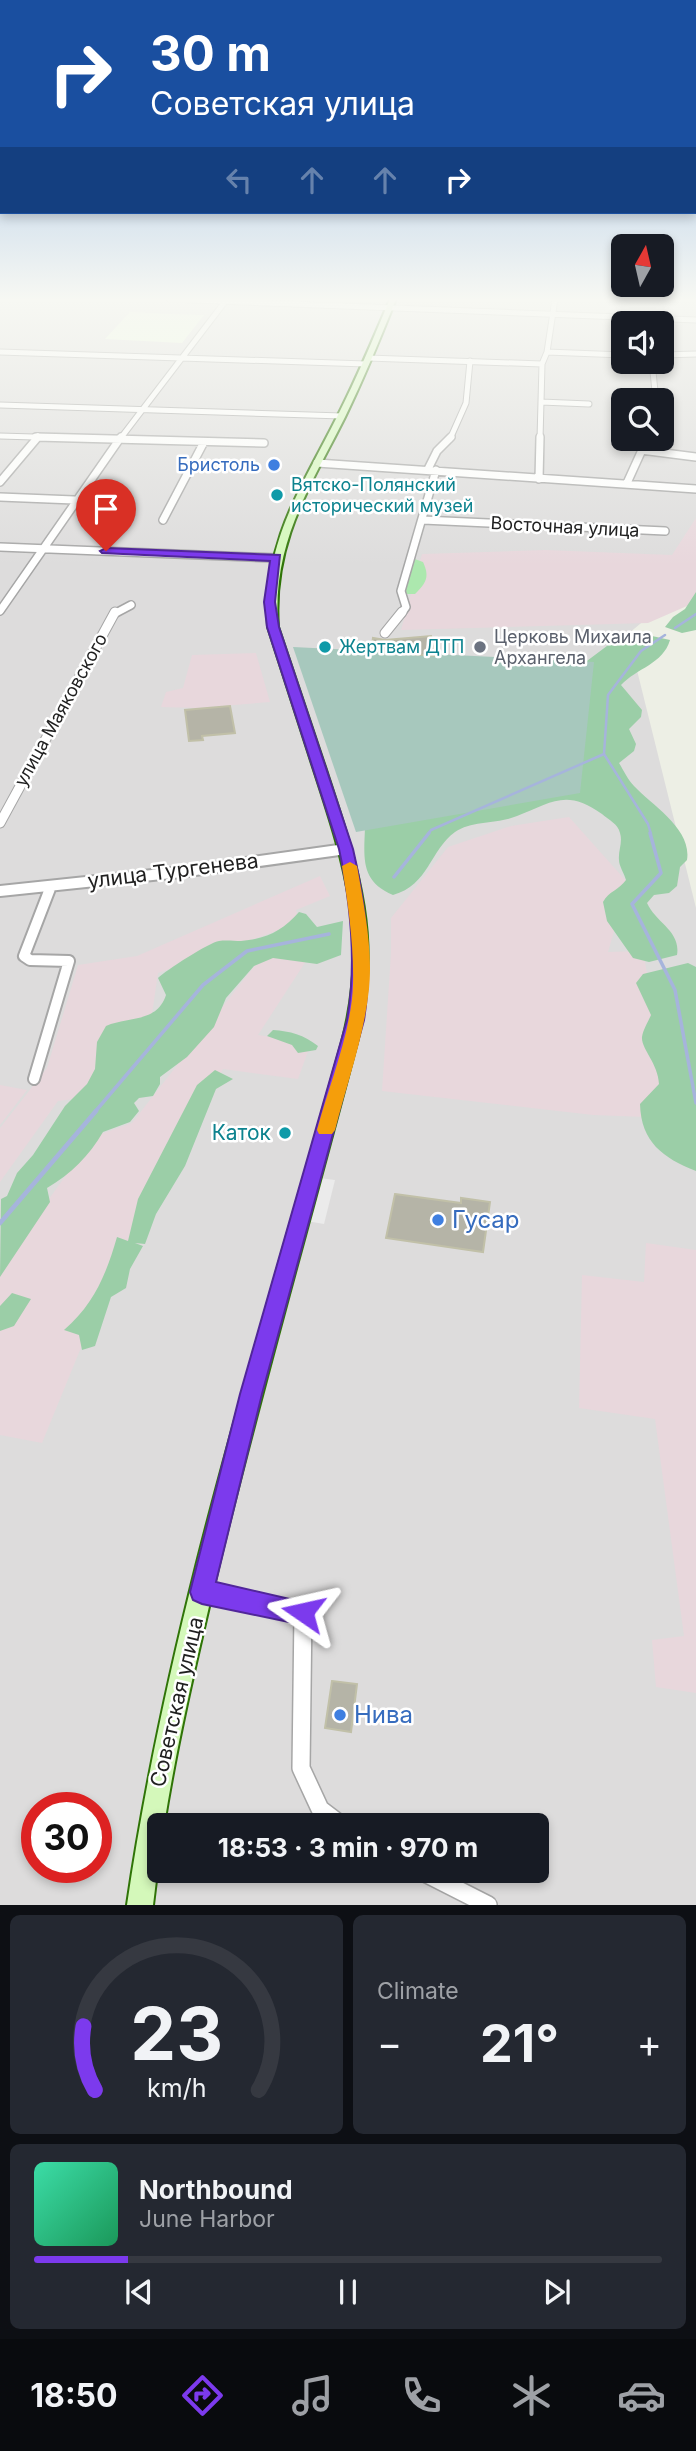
<!DOCTYPE html>
<meta charset="utf-8">
<style>
body{margin:0;font-family:Inter,sans-serif;background:#242831;color:#f1f3f6;height:100vh;display:flex;flex-direction:column;font-size:26px;white-space:nowrap}
*{box-sizing:border-box;margin:0}
p{font-size:23px;color:#9ea1a6}
.icon{flex:none;width:38px;height:38px;fill:none;stroke:currentColor;stroke-width:2;stroke-linecap:round;stroke-linejoin:round}
.map{position:relative;height:1905px;overflow:hidden}
.side{display:flex;flex-direction:column;gap:10px;padding:10px;background:#0d0f14;flex:1}
.side>*{flex:none}
.guide{position:absolute;left:0px;top:0px;width:696px;height:214px;box-shadow:0 4px 10px #0003;background:#1a4fa0;color:#fff;overflow:hidden}
.needle{width:46px;rotate:8deg}
.controls{position:absolute;left:611px;top:234px;display:grid;gap:14px}
.controls a{display:grid;place-items:center;width:63px;height:63px;border-radius:10px;background:#171b24;box-shadow:0 4px 10px #0003;font-size:35px}
.speed{position:absolute;left:21px;top:1792px;display:flex;gap:14px;font-size:35px;font-weight:700;text-align:center}
.speed>*{display:grid;place-content:center;width:91px;height:91px;border-radius:50%;background:#171b24;box-shadow:0 4px 10px #0003;line-height:1}
.speed .limit{border:10px solid #d22;background:#fff;color:#111}
.pin{position:absolute;display:grid;place-items:center;width:60px;height:60px;color:#fff;margin:-72px -30px;border-radius:50% 50% 50% 0;rotate:-45deg;box-shadow:0 0 7px #0007}
.pin .icon{rotate:45deg}
.me{position:absolute;width:77px;margin:-38px;rotate:281deg;stroke-linejoin:round;filter:drop-shadow(0 0 5px #0008)}
.turn{display:flex;align-items:center;gap:24px;height:147px;padding:0 35px;font-size:32px}
.turn .icon{width:91px;height:91px;stroke-width:2.5}
.turn b{display:block;font-size:49px;line-height:60px}
.lanes{display:flex;align-items:center;height:66px;padding:0 35px;background:#0003;justify-content:center;gap:35px;direction:ltr}
.lanes .off{opacity:.35}
.big{font-size:52px;font-weight:700;line-height:1.1}
.side .tile{flex:1;display:flex;flex-direction:column;justify-content:center;gap:10px;min-width:0;padding:0 24px;border-radius:10px;background:#242831}
.side .dial{align-items:center;gap:0}
.dial svg{height:182px;overflow:visible;fill:none;stroke:#363941;stroke-width:7;stroke-linecap:round;text-anchor:middle}
.dial text{fill:#f1f3f6;stroke:none}
.song{display:flex;align-items:center;gap:21px}
.cover{width:84px;height:84px;border-radius:10px;background:linear-gradient(135deg,hsl(160 70% 55%),hsl(150 70% 35%))}
.played{height:7px;border-radius:4px;background:linear-gradient(90deg,#7c3aed 15%,#363941 15%)}
.keys{display:flex;justify-content:space-around;direction:ltr}
.heat{display:flex;justify-content:space-between;align-items:center;font-size:38px;direction:ltr}
.side .tiles{flex:1;display:grid;gap:10px;grid-template-columns:1fr 1fr}
.tile:last-child{grid-column:span 2}
.trip{position:absolute;left:147px;top:1813px;width:402px;height:70px;border-radius:10px;background:#171b24;box-shadow:0 4px 10px #0003;font-weight:700;line-height:70px;text-align:center}
.tabs{display:flex;height:112px;justify-content:space-around;align-items:center;background:#090b0e;color:#9ea1a6}
.tabs .icon{width:49px;height:49px}
.tabs .selected{color:#7c3aed}
.tabs b{font-size:32px;color:#f1f3f6}
.map>svg:first-child{display:block}
.residential{fill:#dddcdc;fill-rule:evenodd}
.industrial{fill:#e8d7dc}
.education{fill:#eefedf}
.grass{fill:#ace8ae}
.forest{fill:#9bcea7}
.cemetery{fill:#a7c8bd}
.parking{fill:#ebebeb}
.lines{fill:none;stroke-linecap:round;stroke-linejoin:round}
.stream-far2{stroke:#a6b4dc;stroke-width:2.5}
.stream-far1{stroke:#a6b4dc;stroke-width:3.5}
.stream{stroke:#a6b4dc;stroke-width:4.5}
.building{fill:#b5b4a7;stroke:#c1c0a8;stroke-width:2}
.street-far4-casing{stroke:#a6a6a6;stroke-width:7}
.street-far3-casing{stroke:#a6a6a6;stroke-width:10}
.street-far2-casing{stroke:#a6a6a6;stroke-width:11}
.street-far1-casing{stroke:#a6a6a6;stroke-width:14}
.street-casing{stroke:#a6a6a6;stroke-width:20}
.secondary-casing{stroke:#2f7407;stroke-width:4}
.street-far4{stroke:#fff;stroke-width:5}
.street-far3{stroke:#fff;stroke-width:7}
.street-far2{stroke:#fff;stroke-width:9}
.street-far1{stroke:#fff;stroke-width:10}
.street{stroke:#fff;stroke-width:17}
.secondary{fill:#d4f8ba;fill-rule:evenodd}
.route{fill:#7c3aed;stroke:#51269a;stroke-width:2}
.slow{fill:#f59e0b}
.shop-dot{fill:#3f7fe0;stroke:#fff;stroke-width:2.5}
.culture-dot{fill:#0f9aa8;stroke:#fff;stroke-width:2.5}
.worship-dot{fill:#6b7280;stroke:#fff;stroke-width:2.5}
.labels{text-anchor:middle;stroke-width:5;stroke-linejoin:round;paint-order:stroke}
.far-shop-label{font-size:18px;fill:#366cbe;stroke:#fff;text-anchor:end}
.far-culture-label{font-size:18px;fill:#0d838f;stroke:#fff;text-anchor:start}
.far-street-label{font-size:18px;fill:#1f1f1f;stroke:#fff}
.far-worship-label{font-size:18px;fill:#5b616d;stroke:#fff;text-anchor:start}
.street-label{font-size:21px;fill:#1f1f1f;stroke:#fff}
.culture-label{font-size:21px;fill:#0d838f;stroke:#fff;text-anchor:end}
.near-shop-label{font-size:24px;fill:#366cbe;stroke:#fff;text-anchor:start}
</style>
<div class="map">
<svg width="696" height="1905" viewBox="0 0 696 1905">
<rect width="100%" height="100%" fill="#edefe5"/>
<path class="residential" d="M 0,299 L 696,299 L 696,577 L 628,634 L 696,908 L 696,1905 L 0,1905 ZM 623,324 L 662,324 L 662,362 L 623,362 ZM 623,401 L 662,401 L 662,439 L 623,439 ZM 37,1808 L 96,1808 L 96,1867 L 37,1867 ZM 159,1825 L 537,1825 L 537,1871 L 159,1871 Z"/>
<path class="industrial" d="M 696,518 L 696,602 L 648,623 L 401,630 L 422,554 L 545,550 L 672,555 Z
M 256,653 L 270,702 L 197,708 L 161,707 L 166,692 L 183,688 L 192,655 Z
M 569,817 L 628,883 L 608,952 L 643,951 L 673,1118 L 593,1115 L 382,1091 L 391,953 L 391,918 L 448,847 L 511,826 Z
M 320,876 L 330,896 L 296,910 L 299,923 L 158,973 L 151,1021 L 90,1097 L 58,1101 L 0,1182 L 0,1128 L 47,1068 L 78,965 L 137,956 Z
M 263,955 L 306,961 L 258,1035 L 311,1043 L 298,1079 L 223,1069 L 87,1333 L 42,1443 L 0,1435 L 0,1268 L 93,1137 L 132,1123 Z
M 0,1085 L 27,1090 L 0,1125 Z
M 646,1243 L 696,1250 L 696,1693 L 656,1687 L 652,1640 L 684,1636 L 655,1419 L 579,1408 L 582,1275 L 644,1282 Z"/>
<path class="education" d="M 130,312 L 169,314 L 204,315 L 182,343 L 105,339 Z"/>
<path class="grass" d="M 412,558 L 423,562 C 430,577 426,583 415,594 L 406,594 L 404,591 Z"/>
<path class="forest" d="M 696,592 L 696,630 L 682,633 L 665,627 L 673,617 L 685,609 Z
M 634,632 L 670,640 C 663,664 637,668 621,685 L 642,710 L 641,717 L 629,729 L 636,744 L 634,751 L 619,763 C 624,771 628,780 634,786 C 653,806 692,829 687,860 L 680,867 L 677,886 L 669,893 L 654,895 L 647,903 C 656,923 681,931 677,955 L 649,962 L 633,958 L 607,921 L 603,902 C 609,891 619,890 626,880 C 624,873 619,866 619,860 C 618,851 623,842 620,833 C 618,824 609,820 602,814 C 566,788 551,803 517,816 C 498,824 472,820 455,832 C 430,850 429,885 393,895 C 360,881 364,858 365,827 L 623,634 Z
M 299,912 L 306,914 L 317,927 L 343,921 L 341,955 L 317,964 L 273,958 L 254,966 L 226,998 L 214,1027 L 187,1057 L 160,1077 L 160,1084 L 153,1096 L 139,1098 L 134,1103 L 139,1111 L 130,1122 L 103,1132 C 89,1156 71,1174 47,1188 L 50,1202 L 0,1277 L 1,1199 L 7,1196 L 17,1173 L 33,1155 L 65,1106 L 87,1084 L 95,1069 L 97,1042 L 106,1026 C 129,1016 157,1023 166,995 L 158,978 C 165,971 210,942 219,941 C 226,940 234,941 241,941 C 267,939 283,930 299,912 Z
M 688,963 L 696,967 L 696,1171 C 663,1158 641,1142 640,1104 L 659,1084 C 658,1063 641,1049 642,1037 C 643,1030 648,1022 651,1015 L 636,983 L 643,974 Z
M 273,1030 C 290,1031 304,1035 318,1046 L 316,1050 L 298,1053 L 292,1045 L 267,1036 Z
M 215,1070 L 233,1079 L 216,1089 L 185,1166 L 156,1214 L 145,1244 L 135,1243 L 143,1246 L 130,1269 L 126,1288 L 111,1297 L 95,1346 L 82,1350 L 79,1335 L 64,1330 C 94,1304 106,1275 117,1237 L 128,1241 L 138,1199 L 197,1085 Z
M 12,1293 L 31,1299 L 14,1326 L 0,1331 L 0,1306 Z"/>
<path class="cemetery" d="M 293,647 L 594,662 L 580,793 L 356,832 Z"/>
<path class="parking" d="M 312,1177 L 335,1180 L 324,1224 L 301,1220 Z"/>
<g class="lines">
<path class="stream-far2" d="M 675,628 L 696,614
M 428,834 L 431,830 L 604,754
M 651,834 L 648,824 L 604,754 L 608,695 L 641,651 L 665,635"/>
<path class="stream-far1" d="M 650,833 L 661,873 L 632,904 L 675,990 L 696,1103
M 394,877 L 429,833
M 94,1113 L 203,985 L 247,951 L 329,934"/>
<path class="stream" d="M 0,1223 L 96,1111"/>
</g>
<path class="building" d="M 431,636 L 435,656 L 371,651 L 373,638 L 385,640 Z
M 230,706 L 235,733 L 202,736 L 203,740 L 189,741 L 185,710 Z
M 395,1194 L 461,1203 L 461,1198 L 490,1202 L 483,1252 L 386,1238 Z
M 332,1681 L 357,1684 L 351,1732 L 325,1728 Z"/>
<g class="lines">
<defs>
<path id="street-far4" d="M 169,299 L 696,320
M 0,352 L 366,364
M 547,352 L 623,355
M 662,355 L 696,354
M 368,358 L 542,364
M 652,362 L 656,401
M 541,402 L 589,404
M 0,405 L 342,416
M 0,436 L 102,439
M 120,439 L 227,299
M 450,439 L 466,403 L 470,361
M 540,439 L 542,364 L 547,352 L 555,299"/>
<path id="street-far3" d="M 36,437 L 264,443
M 641,450 L 696,457
M 317,463 L 696,489
M 428,469 L 437,451 L 451,437
M 539,479 L 540,437
M 0,482 L 38,437
M 627,483 L 647,439
M 0,497 L 74,500
M 163,520 L 204,442
M 423,520 L 665,531
M 0,547 L 276,558
M 0,611 L 121,437
M 114,614 L 131,605
M 401,614 L 406,607 L 401,591 L 436,470"/>
<path id="street-far2" d="M 385,633 L 402,612
M 0,823 L 115,612"/>
<path id="street-far1" d="M 0,891 L 181,872 L 346,849
M 34,1079 L 69,961 L 30,960 L 24,956 L 51,886"/>
<path id="street" d="M 202,1592 L 303,1612 L 301,1768 L 320,1809 L 341,1825
M 421,1871 L 488,1905"/>
<path id="secondary" d="M 390,299 L 396,299 C 380,339 364,378 345,417 C 309,489 272,543 278,627 C 294,675 310,722 326,770 C 358,867 383,939 357,1042 C 310,1222 258,1400 215,1581 C 196,1662 177,1743 164,1825 L 159,1825 L 159,1856 L 153,1905 L 127,1905 C 170,1611 263,1328 342,1042 C 369,940 346,868 314,770 C 299,722 283,675 268,627 C 263,542 301,489 337,417 C 357,378 373,339 390,299 Z"/>
</defs>
<use href="#street-far4" class="street-far4-casing"/>
<use href="#street-far3" class="street-far3-casing"/>
<use href="#street-far2" class="street-far2-casing"/>
<use href="#street-far1" class="street-far1-casing"/>
<use href="#street" class="street-casing"/>
<use href="#secondary" class="secondary-casing"/>
<use href="#street-far4" class="street-far4"/>
<use href="#street-far3" class="street-far3"/>
<use href="#street-far2" class="street-far2"/>
<use href="#street-far1" class="street-far1"/>
<use href="#street" class="street"/>
<use href="#secondary" class="secondary"/>
</g>
<linearGradient id="sky" x2="0" y2="1"><stop stop-color="#8db4e3"/><stop offset="0.53" stop-color="#f7f8f3"/><stop offset="1" stop-color="#f7f8f3" stop-opacity="0"/></linearGradient>
<rect width="696" height="566" fill="url(#sky)"/>
<path class="route" d="M 106,548 L 280,555 L 275,602 L 279,627 L 353,849 C 366,905 373,963 364,1020 L 262,1394 L 216,1582 L 312,1604 L 316,1612 L 312,1621 L 303,1625 L 202,1604 L 193,1600 L 190,1592 L 240,1394 L 347,1020 C 357,963 351,905 339,849 L 267,627 L 264,602 L 270,561 L 102,553 L 100,551 Z"/>
<path class="slow" d="M 350,862 L 357,866 C 364,906 373,949 369,989 C 364,1037 347,1083 335,1130 L 332,1134 L 319,1134 L 317,1130 C 329,1085 352,1030 353,984 C 354,944 348,905 342,866 Z"/>
<g class="shop-dot">
<circle cx="274" cy="465" r="7"/>
<circle cx="438" cy="1220" r="7"/>
<circle cx="340" cy="1715" r="7"/>
</g>
<g class="culture-dot">
<circle cx="277" cy="495" r="7"/>
<circle cx="325" cy="647" r="7"/>
<circle cx="285" cy="1133" r="7"/>
</g>
<circle class="worship-dot" cx="480" cy="647" r="7"/>
<g class="labels">
<g class="far-shop-label">
<text x="260" y="471">Бристоль</text>
</g>
<g class="far-culture-label">
<text x="291" y="491">Вятско-Полянский<tspan x="291" dy="21">исторический музей</tspan></text>
<text x="339" y="653">Жертвам ДТП</text>
</g>
<g class="far-street-label">
<text transform="translate(565 527) rotate(3)" y="6">Восточная улица</text>
<text transform="translate(61 710) rotate(-61)" y="6">улица Маяковского</text>
</g>
<g class="far-worship-label">
<text x="494" y="643">Церковь Михаила<tspan x="494" dy="21">Архангела</tspan></text>
</g>
<g class="street-label">
<text transform="translate(173 871) rotate(-7)" y="7">улица Тургенева</text>
<text transform="translate(177 1702) rotate(-77)" y="7">Советская улица</text>
</g>
<g class="culture-label">
<text x="271" y="1140">Каток</text>
</g>
<g class="near-shop-label">
<text x="452" y="1228">Гусар</text>
<text x="354" y="1723">Нива</text>
</g>
</g>
</svg>
<div class="controls">
<a><svg class="needle" viewBox="-14 -14 28 28"><path d="M0-13l5 13h-10z" fill="#e53935"/><path d="M0 13l5-13h-10z" fill="#9ea1a6"/></svg></a>
<a><svg class="icon" aria-label="sound" viewBox="0 0 24 24"><path d="M4 9h4l5-4v14l-5-4H4zM17 9q2 3 0 6"/></svg></a>
<a><svg class="icon" aria-label="search" viewBox="0 0 24 24"><circle cx="10" cy="10" r="6"/><path d="M15 15l6 6"/></svg></a>
</div>
<div class="speed"><div class="limit">30</div></div>
<div class="pin" style="left:106px;top:551px;background:#d93025"><svg class="icon" aria-label="arrive" viewBox="0 0 24 24"><path d="M6 21V4h12l-3 4 3 4H6"/></svg></div>
<svg class="me" style="left:303px;top:1612px" viewBox="-20 -20 40 40"><path d="M0-17L14 15 0 8-14 15z" fill="#7c3aed" stroke="#fff" stroke-width="4"/></svg>
<div class="trip">18:53 · 3 min · 970 m</div>
<div class="guide">
<div class="turn"><svg class="icon" aria-label="right" viewBox="0 0 24 24"><path d="M7 20v-9h11M14 6l5 5-5 5"/></svg><div><b>30 m</b>Советская улица</div></div>
<div class="lanes"><svg class="icon off" aria-label="left" viewBox="0 0 24 24"><path d="M17 20v-9H6M10 6l-5 5 5 5"/></svg><svg class="icon off" aria-label="ahead" viewBox="0 0 24 24"><path d="M12 20V5M6 11l6-6 6 6"/></svg><svg class="icon off" aria-label="ahead" viewBox="0 0 24 24"><path d="M12 20V5M6 11l6-6 6 6"/></svg><svg class="icon" aria-label="right" viewBox="0 0 24 24"><path d="M7 20v-9h11M14 6l5 5-5 5"/></svg></div>
</div>
</div>
<section class="side">
<div class="tiles">
<div class="tile dial"><svg viewBox="0 0 100 80">
<path d="M14 69A42 42 0 1 1 86 69"/>
<path d="M14 69A42 42 0 0 1 9 41" stroke="#7c3aed"/>
<text x="50" y="56" font-size="32" font-weight="700">23</text>
<text x="50" y="72" font-size="11">km/h</text>
</svg></div>
<div class="tile"><p>Climate</p>
<div class="heat"><a>−</a><b class="big">21°</b><a>+</a></div>
</div>
<div class="tile">
<div class="song"><i class="cover"></i><div><b>Northbound</b><p>June Harbor</p></div></div>
<div class="played"></div>
<div class="keys"><svg class="icon" aria-label="previous" viewBox="0 0 24 24"><path d="M18 5L8 12l10 7zM5 5v14"/></svg><svg class="icon" aria-label="pause" viewBox="0 0 24 24"><path d="M8 5v14M16 5v14"/></svg><svg class="icon" aria-label="next" viewBox="0 0 24 24"><path d="M6 5l10 7-10 7zM19 5v14"/></svg></div>
</div>
</div>
</section>
<nav class="tabs">
<b>18:50</b>
<svg class="icon selected" aria-label="directions" viewBox="0 0 24 24"><path d="M12 3l9 9-9 9-9-9zM9 14v-3h6M13 9l2 2-2 2"/></svg>
<svg class="icon" aria-label="music" viewBox="0 0 24 24"><path d="M9 18V5l10-2v13"/><circle cx="6" cy="18" r="3"/><circle cx="16" cy="16" r="3"/></svg>
<svg class="icon" aria-label="phone" viewBox="0 0 24 24"><path d="M5 4h4l2 5-3 2q2 4 5 5l2-3 5 2v4C11 20 4 13 5 4z"/></svg>
<svg class="icon" aria-label="climate" viewBox="0 0 24 24"><path d="M12 3v18M4 7l16 10M4 17L20 7"/></svg>
<svg class="icon" aria-label="car" viewBox="0 0 24 24"><path d="M5 17H2v-5l4-1 3-4h7l3 4 3 1v5h-3M9 17h6M6 11h13"/><circle cx="7" cy="17" r="2"/><circle cx="17" cy="17" r="2"/></svg>
</nav>
